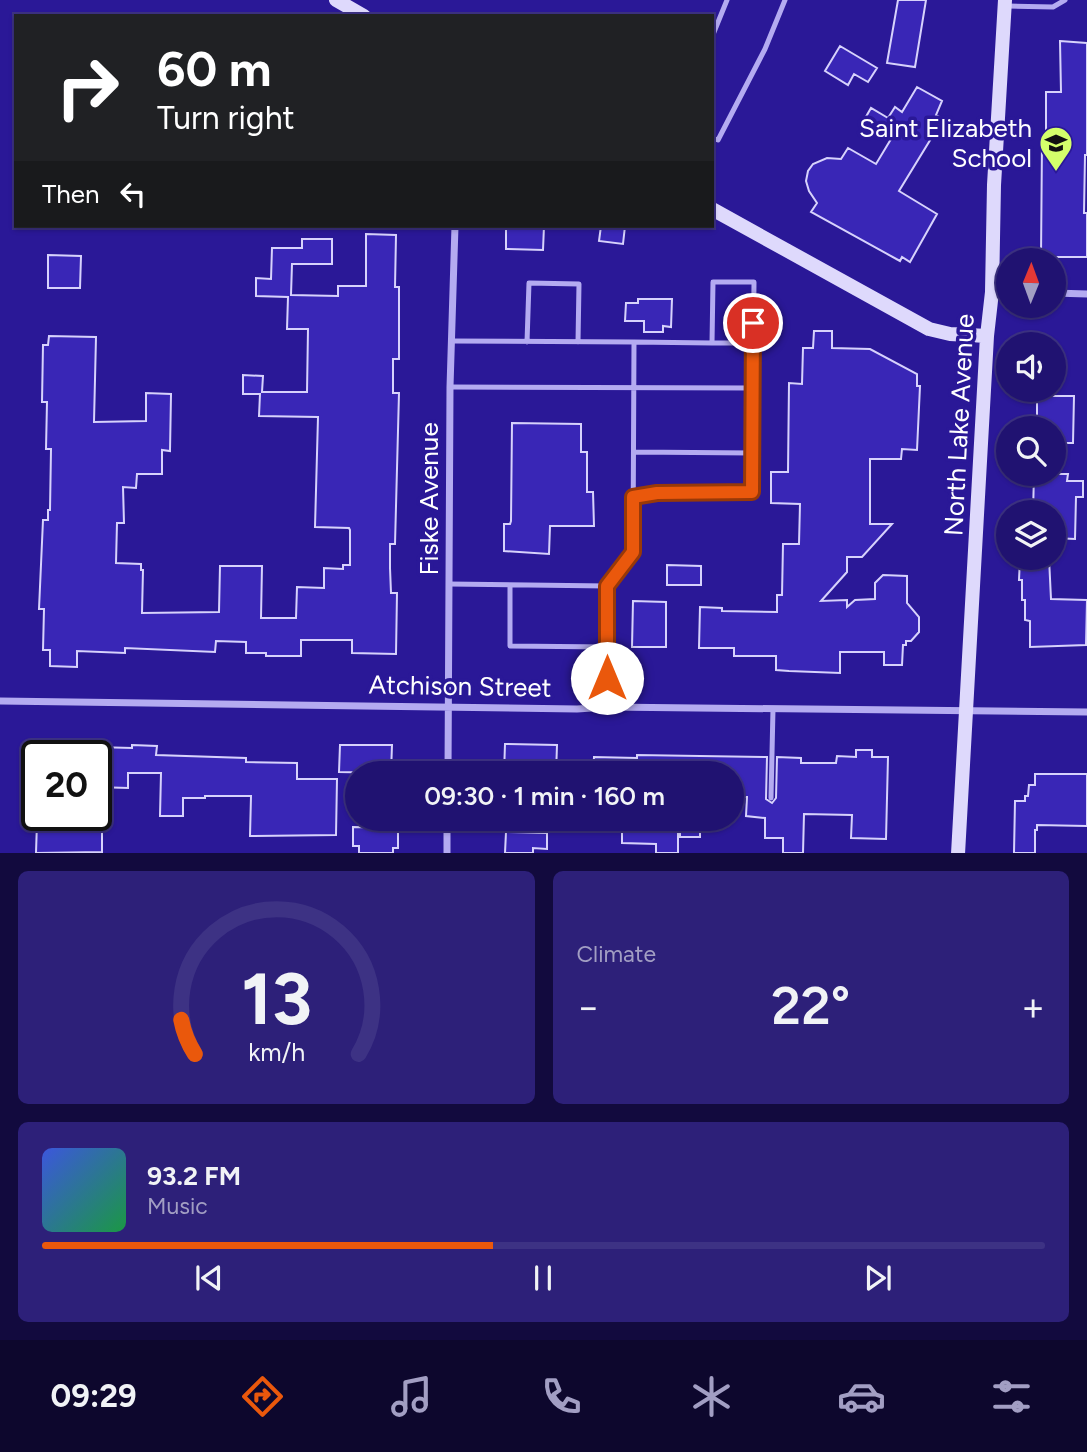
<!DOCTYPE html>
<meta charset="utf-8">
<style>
body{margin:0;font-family:Figtree,sans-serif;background:#2d2079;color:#f1f3f6;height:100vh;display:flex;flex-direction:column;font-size:26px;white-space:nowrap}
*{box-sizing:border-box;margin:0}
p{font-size:23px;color:#a29ec3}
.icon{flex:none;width:38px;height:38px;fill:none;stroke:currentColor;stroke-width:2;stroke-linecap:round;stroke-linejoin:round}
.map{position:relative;height:853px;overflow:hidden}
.side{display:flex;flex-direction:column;gap:18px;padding:18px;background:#120a3e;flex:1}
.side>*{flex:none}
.guide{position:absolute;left:14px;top:14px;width:700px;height:214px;border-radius:0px;box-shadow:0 2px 5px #0004,0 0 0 2px #3d3284;background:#202124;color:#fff;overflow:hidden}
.needle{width:46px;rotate:1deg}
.buttons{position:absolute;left:996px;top:248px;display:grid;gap:14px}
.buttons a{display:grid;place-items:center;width:70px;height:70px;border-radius:50%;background:#201271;box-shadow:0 2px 5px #0004,0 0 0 2px #3d3284;font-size:35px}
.speed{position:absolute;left:21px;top:740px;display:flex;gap:14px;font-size:35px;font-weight:700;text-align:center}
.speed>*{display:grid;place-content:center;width:91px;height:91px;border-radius:50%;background:#201271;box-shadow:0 2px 5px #0004,0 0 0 2px #3d3284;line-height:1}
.speed .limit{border:4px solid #111;border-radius:10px;background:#fff;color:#111}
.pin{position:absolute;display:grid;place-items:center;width:60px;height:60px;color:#fff;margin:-30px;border:4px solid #fff;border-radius:50%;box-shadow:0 2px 7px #0007}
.me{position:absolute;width:77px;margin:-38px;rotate:0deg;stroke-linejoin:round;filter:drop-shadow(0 0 5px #0008)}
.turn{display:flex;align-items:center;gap:24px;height:147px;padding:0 28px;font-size:32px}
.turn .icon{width:91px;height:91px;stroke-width:2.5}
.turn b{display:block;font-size:49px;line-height:60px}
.then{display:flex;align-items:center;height:66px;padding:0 28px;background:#0003;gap:14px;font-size:26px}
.big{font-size:52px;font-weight:600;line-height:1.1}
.side .widget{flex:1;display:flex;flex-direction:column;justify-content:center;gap:10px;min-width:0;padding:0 24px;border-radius:10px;background:#2d2079}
.side .dial{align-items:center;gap:0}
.dial svg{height:182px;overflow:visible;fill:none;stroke:#3d3284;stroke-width:7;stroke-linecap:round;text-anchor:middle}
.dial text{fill:#f1f3f6;stroke:none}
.song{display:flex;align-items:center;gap:21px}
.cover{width:84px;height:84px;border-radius:10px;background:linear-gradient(135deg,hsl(230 70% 55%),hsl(140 70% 35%))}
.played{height:7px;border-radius:4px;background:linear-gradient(90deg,#ea580c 45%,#3d3284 45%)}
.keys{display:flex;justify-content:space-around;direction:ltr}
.heat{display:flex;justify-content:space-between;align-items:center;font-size:38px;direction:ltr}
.side .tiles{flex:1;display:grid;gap:18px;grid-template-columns:1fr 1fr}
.widget:last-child{grid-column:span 2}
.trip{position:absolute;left:345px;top:761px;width:399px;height:70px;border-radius:35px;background:#201271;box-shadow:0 2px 5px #0004,0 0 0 2px #3d3284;font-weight:600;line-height:70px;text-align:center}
.dock{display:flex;height:112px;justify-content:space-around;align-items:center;background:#0d072d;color:#a29ec3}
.dock .icon{width:49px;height:49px}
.dock .on{color:#ea580c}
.dock b{font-size:32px;color:#f1f3f6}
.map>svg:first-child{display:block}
.building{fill:#3926b6;stroke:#d7d2fc;stroke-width:2}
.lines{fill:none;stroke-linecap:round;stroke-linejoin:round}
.lane{stroke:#b4abf1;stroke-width:5}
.street{stroke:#b4abf1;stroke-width:7}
.secondary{stroke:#ded9fc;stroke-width:14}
.route-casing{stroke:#983908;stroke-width:18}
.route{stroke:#ea580c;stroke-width:12}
.labels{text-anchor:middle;stroke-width:7;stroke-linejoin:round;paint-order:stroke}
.poi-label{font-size:26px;fill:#fff;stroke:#2a1897;text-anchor:end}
.street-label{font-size:26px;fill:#fff;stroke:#2a1897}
</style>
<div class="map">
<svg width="1087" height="854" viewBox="0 0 1087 854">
<rect width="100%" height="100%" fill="#2a1897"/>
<path class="building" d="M 898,0 L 926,0 L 915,67 L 887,63 Z
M 1060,41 L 1087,43 L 1087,155 L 1085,155 L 1084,213 L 1087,213 L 1087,257 L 1041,257 L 1042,141 L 1046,141 L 1046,92 L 1061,92 Z
M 840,46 L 877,68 L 868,82 L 854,74 L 848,85 L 825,71 Z
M 917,87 L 942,101 L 936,115 L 943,119 L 899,191 L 937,214 L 910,262 L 902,257 L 900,261 L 811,212 L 817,203 L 809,191 L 806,181 L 808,171 L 813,164 L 827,158 L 841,159 L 848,148 L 876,164 L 891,139 L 863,122 L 871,108 L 888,118 L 895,107 L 902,112 Z
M 506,226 L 544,226 L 543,250 L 506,249 Z
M 601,226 L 625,226 L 623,244 L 599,241 Z
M 366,234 L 396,235 L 395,287 L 399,287 L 399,359 L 393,359 L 393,393 L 399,393 L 395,544 L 390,544 L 390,568 L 391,593 L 397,593 L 396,654 L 352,653 L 352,640 L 301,640 L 301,656 L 266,656 L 266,653 L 246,653 L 246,642 L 216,641 L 215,652 L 125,648 L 125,653 L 77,651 L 77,667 L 50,666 L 50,650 L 43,650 L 44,609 L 39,609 L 43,520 L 48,520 L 48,510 L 50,510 L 51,449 L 46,449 L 47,402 L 42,402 L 43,345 L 48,345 L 49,336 L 96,337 L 94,422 L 146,421 L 146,393 L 171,394 L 170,451 L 162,450 L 162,474 L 137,474 L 136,488 L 123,487 L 124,523 L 117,523 L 116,563 L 141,564 L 141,570 L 143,570 L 142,613 L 219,612 L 220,566 L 262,566 L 261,618 L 296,618 L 297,587 L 324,588 L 324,568 L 343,569 L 343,565 L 350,565 L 350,530 L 349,528 L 315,527 L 318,417 L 259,416 L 260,394 L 243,394 L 243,375 L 263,376 L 262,392 L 307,392 L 308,329 L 287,329 L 288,297 L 256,296 L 256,278 L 271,279 L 272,248 L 302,248 L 302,239 L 332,239 L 332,264 L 292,264 L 291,295 L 338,296 L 338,286 L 366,286 Z
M 48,255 L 81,256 L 80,288 L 48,288 Z
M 638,299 L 672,299 L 671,327 L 663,326 L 663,332 L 644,332 L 644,321 L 625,321 L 626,303 L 638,303 Z
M 814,331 L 832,331 L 832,348 L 870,349 L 917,374 L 917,386 L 920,386 L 917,450 L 902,449 L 901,459 L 870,459 L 870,524 L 892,524 L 862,557 L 847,557 L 847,572 L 821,601 L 847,600 L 847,607 L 855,600 L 875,599 L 875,583 L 883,575 L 907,576 L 907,603 L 919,617 L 919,632 L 911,641 L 906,641 L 906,645 L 903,645 L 902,665 L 884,665 L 884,652 L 840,652 L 840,673 L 789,671 L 776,670 L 776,656 L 734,656 L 734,648 L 699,648 L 700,607 L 722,608 L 722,611 L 777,612 L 777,595 L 782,595 L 783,544 L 799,544 L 800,504 L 771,503 L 771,472 L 788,472 L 789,383 L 802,384 L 803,348 L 813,348 Z
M 1037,396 L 1074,396 L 1073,443 L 1054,443 L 1054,429 L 1037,429 Z
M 512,423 L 581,424 L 581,452 L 587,452 L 587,492 L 593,492 L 594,526 L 550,526 L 549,554 L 504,551 L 504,524 L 510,524 L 511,521 Z
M 1034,474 L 1068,474 L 1067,481 L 1083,481 L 1083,497 L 1076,497 L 1075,539 L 1054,538 L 1054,513 L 1033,513 Z
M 1020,558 L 1049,558 L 1051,599 L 1087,600 L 1086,645 L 1030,647 L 1030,621 L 1025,620 L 1025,600 L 1022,600 L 1022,580 L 1019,580 Z
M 667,565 L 701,566 L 701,585 L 667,585 Z
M 633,601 L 666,602 L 666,647 L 632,647 Z
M 505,744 L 557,745 L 556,774 L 504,774 Z
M 132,745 L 157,746 L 156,755 L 246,758 L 246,762 L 297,763 L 297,779 L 337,779 L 336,835 L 250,836 L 251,796 L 205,796 L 205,798 L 183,798 L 183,816 L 160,816 L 161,773 L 128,773 L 128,788 L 96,787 L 96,747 L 132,748 Z
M 340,745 L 392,745 L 391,773 L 339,772 Z
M 856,750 L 872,750 L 872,757 L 888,757 L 886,839 L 851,838 L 852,815 L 804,814 L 803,853 L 783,853 L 783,838 L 765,838 L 765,818 L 746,816 L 747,797 L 732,797 L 732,774 L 593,774 L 594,757 L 637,758 L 637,755 L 767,757 L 766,799 L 772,803 L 776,798 L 777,757 L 801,758 L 801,763 L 836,763 L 837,756 L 856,757 Z
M 1035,774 L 1087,774 L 1087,826 L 1037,825 L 1037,830 L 1035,830 L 1035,853 L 1014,853 L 1015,801 L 1025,801 L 1025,796 L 1028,796 L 1029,785 L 1035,785 Z
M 700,820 L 700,837 L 680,837 L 680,821 Z
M 37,822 L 102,822 L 102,852 L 36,853 Z
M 642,822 L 678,822 L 678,853 L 656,853 L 656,844 L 622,843 L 622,827 L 642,826 Z
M 353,827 L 398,828 L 398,848 L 393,848 L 393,853 L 359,853 L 359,846 L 353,846 Z
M 506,832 L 547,833 L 547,849 L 533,848 L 533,853 L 505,853 Z"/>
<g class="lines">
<path class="lane" d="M 1008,6 L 1053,7 L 1065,0
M 712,37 L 727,0
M 712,138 L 718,140 L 765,49 L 785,0
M 452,341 L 634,342 L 633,552 L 607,586 L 607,707
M 527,342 L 529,283 L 579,284 L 578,342
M 712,343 L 753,343
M 450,387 L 753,388
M 634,452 L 752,453
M 633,497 L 657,493 L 752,492 L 754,282 L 713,282 L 712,343 L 634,342
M 449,584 L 607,586
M 510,585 L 510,646 L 607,647
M 771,798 L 773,709"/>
<path class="street" d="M 992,292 L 1008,293
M 1054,293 L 1087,294
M 0,701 L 577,709 L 607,707 L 1087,712
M 448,774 L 450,387 L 455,226
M 447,854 L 447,819"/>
<path class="secondary" d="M 336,0 L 364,16
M 712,209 L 929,329 L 950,334 L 987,336
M 958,854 L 987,336 L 992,292 L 994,185 L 1005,0"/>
</g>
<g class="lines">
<defs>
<path id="route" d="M 607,678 L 607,586 L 633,552 L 633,497 L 657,493 L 752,492 L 753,323"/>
</defs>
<use href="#route" class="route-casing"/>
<use href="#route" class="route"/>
</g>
<defs>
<symbol id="school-pin" viewBox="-11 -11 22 30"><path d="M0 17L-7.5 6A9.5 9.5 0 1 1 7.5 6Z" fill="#d4ff6b" stroke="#2a1897"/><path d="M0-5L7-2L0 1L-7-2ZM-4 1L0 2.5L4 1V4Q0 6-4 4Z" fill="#111"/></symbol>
</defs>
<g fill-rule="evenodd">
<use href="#school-pin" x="1037" y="124" width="38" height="52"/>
</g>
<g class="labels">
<g class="poi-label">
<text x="1032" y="137">Saint Elizabeth<tspan x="1032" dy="30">School</tspan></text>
</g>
<g class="street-label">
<text transform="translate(959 425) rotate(-87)" y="9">North Lake Avenue</text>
<text transform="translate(429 499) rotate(-90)" y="9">Fiske Avenue</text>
<text transform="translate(460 686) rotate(1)" y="9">Atchison Street</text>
</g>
</g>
</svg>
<div class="buttons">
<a><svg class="needle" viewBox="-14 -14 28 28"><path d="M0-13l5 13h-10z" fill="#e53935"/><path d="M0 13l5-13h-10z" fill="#a29ec3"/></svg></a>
<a><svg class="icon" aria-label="sound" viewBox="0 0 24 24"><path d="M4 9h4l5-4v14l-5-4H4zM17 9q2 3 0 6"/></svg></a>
<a><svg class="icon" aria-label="search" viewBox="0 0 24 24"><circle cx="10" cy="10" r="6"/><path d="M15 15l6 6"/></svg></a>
<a><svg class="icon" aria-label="layers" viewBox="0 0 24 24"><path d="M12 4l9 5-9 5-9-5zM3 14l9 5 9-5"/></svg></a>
</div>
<div class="speed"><div class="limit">20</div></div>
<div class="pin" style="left:753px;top:323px;background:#d93025"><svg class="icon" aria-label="arrive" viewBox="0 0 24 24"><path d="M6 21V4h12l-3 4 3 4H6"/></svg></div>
<svg class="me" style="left:607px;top:678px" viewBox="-20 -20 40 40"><circle r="19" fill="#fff"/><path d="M0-13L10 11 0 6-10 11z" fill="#ea580c"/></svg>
<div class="trip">09:30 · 1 min · 160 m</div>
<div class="guide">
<div class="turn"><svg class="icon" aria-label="right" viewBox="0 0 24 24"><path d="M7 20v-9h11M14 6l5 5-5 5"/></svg><div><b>60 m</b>Turn right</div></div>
<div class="then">Then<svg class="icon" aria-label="left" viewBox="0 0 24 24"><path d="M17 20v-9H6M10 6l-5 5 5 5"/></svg></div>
</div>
</div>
<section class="side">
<div class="tiles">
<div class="widget dial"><svg viewBox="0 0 100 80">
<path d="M14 69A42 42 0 1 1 86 69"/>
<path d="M14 69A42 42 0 0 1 8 54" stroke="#ea580c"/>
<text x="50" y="56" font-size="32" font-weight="700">13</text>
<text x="50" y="72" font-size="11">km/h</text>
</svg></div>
<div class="widget"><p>Climate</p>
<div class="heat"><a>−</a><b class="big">22°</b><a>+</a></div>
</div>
<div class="widget">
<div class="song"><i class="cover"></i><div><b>93.2 FM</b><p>Music</p></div></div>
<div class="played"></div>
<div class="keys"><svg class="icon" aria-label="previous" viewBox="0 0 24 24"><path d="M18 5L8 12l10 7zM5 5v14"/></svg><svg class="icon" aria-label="pause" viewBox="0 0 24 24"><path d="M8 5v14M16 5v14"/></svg><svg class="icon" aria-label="next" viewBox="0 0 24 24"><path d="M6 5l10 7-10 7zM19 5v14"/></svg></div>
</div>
</div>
</section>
<nav class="dock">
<b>09:29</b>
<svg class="icon on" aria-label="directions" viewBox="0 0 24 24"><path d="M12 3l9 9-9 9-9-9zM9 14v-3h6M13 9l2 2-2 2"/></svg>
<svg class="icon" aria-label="music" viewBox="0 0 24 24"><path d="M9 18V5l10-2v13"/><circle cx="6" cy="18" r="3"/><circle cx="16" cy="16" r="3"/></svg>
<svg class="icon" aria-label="phone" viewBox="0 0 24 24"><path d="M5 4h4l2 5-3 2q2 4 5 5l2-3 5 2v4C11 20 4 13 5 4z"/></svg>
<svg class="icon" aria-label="climate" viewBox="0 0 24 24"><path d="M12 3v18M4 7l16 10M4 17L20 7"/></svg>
<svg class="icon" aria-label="car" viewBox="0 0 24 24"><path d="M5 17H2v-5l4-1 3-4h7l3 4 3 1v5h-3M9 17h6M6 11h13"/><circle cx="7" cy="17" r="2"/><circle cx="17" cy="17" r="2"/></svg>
<svg class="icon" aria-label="filters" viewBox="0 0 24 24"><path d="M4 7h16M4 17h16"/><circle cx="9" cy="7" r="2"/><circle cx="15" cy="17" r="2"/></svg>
</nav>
